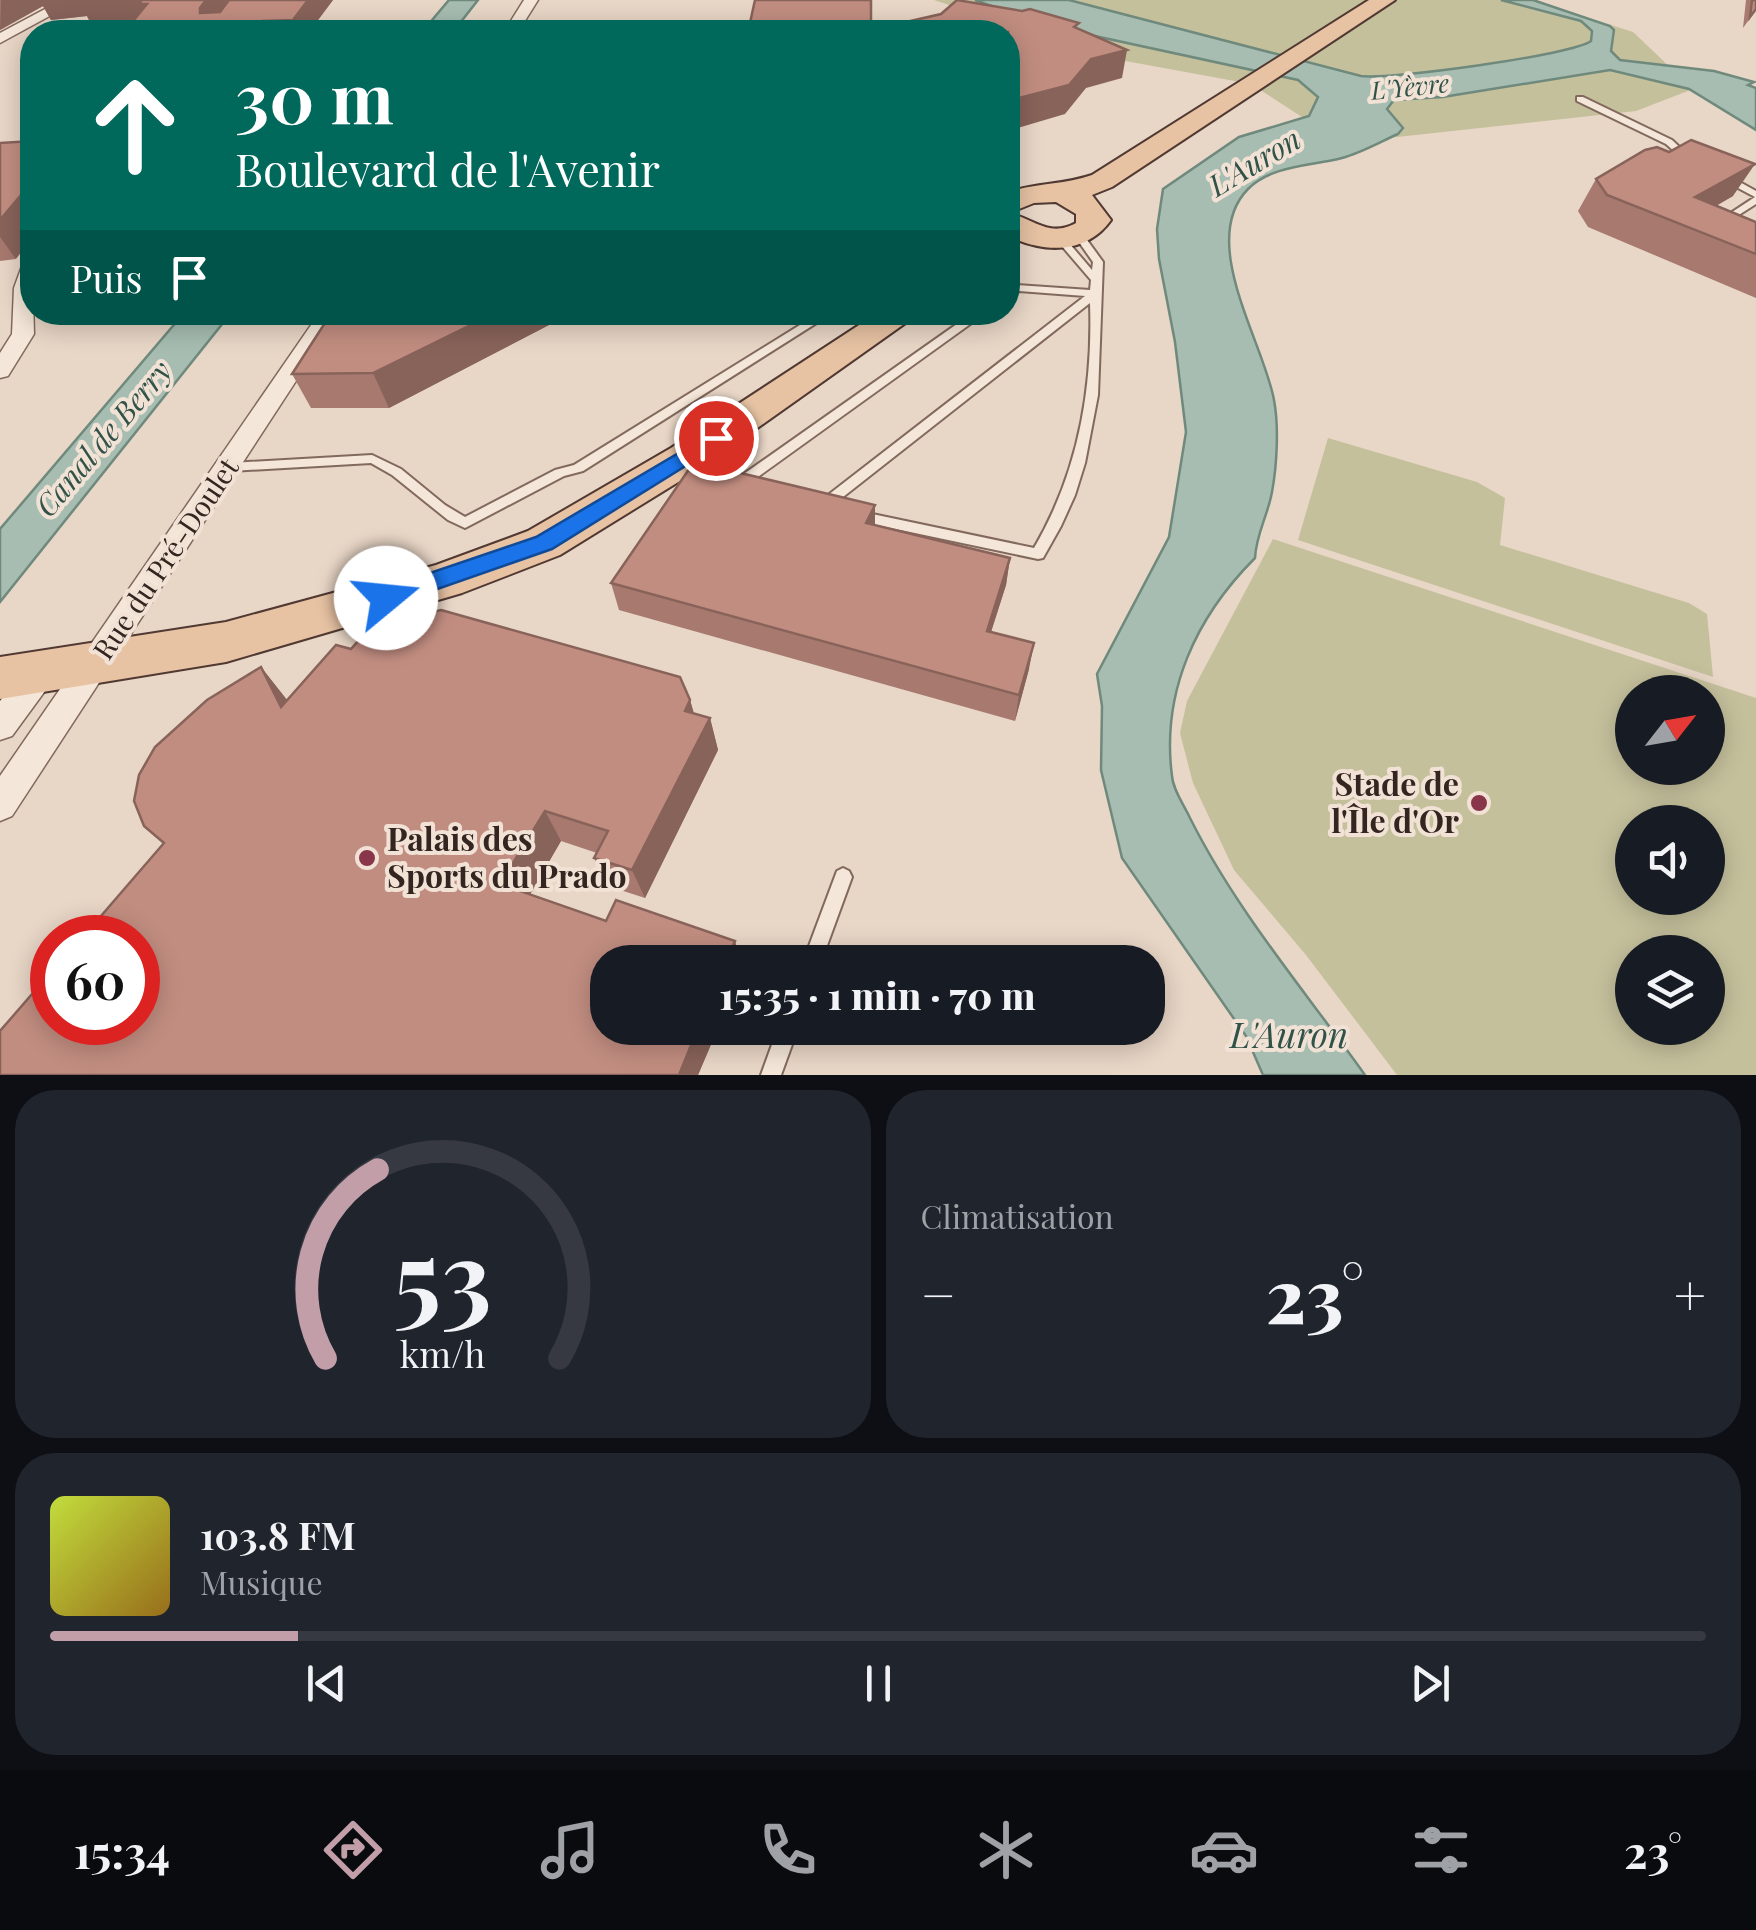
<!DOCTYPE html>
<html lang="fr">
<meta charset="utf-8">
<style>
body{margin:0;font-family:"Playfair Display",serif;background:#20242c;color:#f1f3f6;height:100vh;display:flex;flex-direction:column;font-size:38px;white-space:nowrap}
*{box-sizing:border-box;margin:0}
p{font-size:32px;color:#9ea1a6}
.icon{flex:none;width:55px;height:55px;fill:none;stroke:currentColor;stroke-width:2;stroke-linecap:round;stroke-linejoin:round}
.map{position:relative;height:1075px;overflow:hidden}
.details{display:flex;flex-direction:column;gap:15px;padding:15px;background:#0d0f14;flex:1}
.details>*{flex:none}
.guide{position:absolute;left:20px;top:20px;width:1000px;height:305px;border-radius:40px;box-shadow:0 5px 25px #0003;background:#00695c;color:#fff;overflow:hidden}
.needle{width:65px;rotate:59deg}
.fabs{position:absolute;left:1615px;top:675px;display:grid;gap:20px}
.fabs a{display:grid;place-items:center;width:110px;height:110px;border-radius:50%;background:#171b24;box-shadow:0 5px 25px #0003;font-size:50px}
.speed{position:absolute;left:30px;top:915px;display:flex;gap:20px;font-size:50px;font-weight:700;text-align:center}
.speed>*{display:grid;place-content:center;width:130px;height:130px;border-radius:50%;background:#171b24;box-shadow:0 5px 25px #0003;line-height:1}
.speed .limit{border:15px solid #d22;background:#fff;color:#111}
.pin{position:absolute;display:grid;place-items:center;width:85px;height:85px;color:#fff;margin:-42px;border:5px solid #fff;border-radius:50%;box-shadow:0 2px 10px #0007}
.me{position:absolute;width:110px;margin:-55px;rotate:73deg;stroke-linejoin:round;filter:drop-shadow(0 0 8px #0008)}
.turn{display:flex;align-items:center;gap:35px;height:210px;padding:0 50px;font-size:45px}
.turn .icon{width:130px;height:130px;stroke-width:2.5}
.turn b{display:block;font-size:70px;line-height:85px}
.then{display:flex;align-items:center;height:95px;padding:0 50px;background:#0003;gap:20px;font-size:38px}
.big{font-size:75px;font-weight:800;line-height:1.1}
.details .widget{flex:1;display:flex;flex-direction:column;justify-content:center;gap:15px;min-width:0;padding:0 35px;border-radius:40px;background:#20242c}
.details .dial{align-items:center;gap:0}
.dial svg{height:260px;overflow:visible;fill:none;stroke:#363941;stroke-width:7;stroke-linecap:round;text-anchor:middle}
.dial text{fill:#f1f3f6;stroke:none}
.song{display:flex;align-items:center;gap:30px}
.cover{width:120px;height:120px;border-radius:15px;background:linear-gradient(135deg,hsl(70 70% 55%),hsl(40 70% 35%))}
.played{height:10px;border-radius:5px;background:linear-gradient(90deg,#c29ea9 15%,#363941 15%)}
.keys{display:flex;justify-content:space-around;direction:ltr}
.heat{display:flex;justify-content:space-between;align-items:center;font-size:55px;direction:ltr}
.details .tiles{flex:1;display:grid;gap:15px;grid-template-columns:1fr 1fr}
.widget:last-child{grid-column:span 2}
.trip{position:absolute;left:590px;top:945px;width:575px;height:100px;border-radius:40px;background:#171b24;box-shadow:0 5px 25px #0003;font-weight:800;line-height:100px;text-align:center}
.tab-bar{display:flex;height:160px;justify-content:space-around;align-items:center;background:#090b0e;color:#9ea1a6}
.tab-bar .icon{width:70px;height:70px}
.tab-bar .active{color:#c29ea9}
.tab-bar b{font-size:45px;color:#f1f3f6}
.map>svg:first-child{display:block}
.green{fill:#c5c09c;fill-rule:evenodd}
.water{fill:#a7bdb1;stroke:#6f8a7d;stroke-width:2.5}
.lines{fill:none;stroke-linecap:round;stroke-linejoin:round}
.service-casing{stroke:#82695e;stroke-width:4}
.minor-casing{stroke:#82695e;stroke-width:3}
.primary-casing{stroke:#503932;stroke-width:4}
.service{fill:#f4e6d8;fill-rule:evenodd}
.minor{fill:#f4e6d8;fill-rule:evenodd}
.primary{fill:#e7c2a3;fill-rule:evenodd}
.wall{fill:#a7796f}
.shaded-wall{fill:#88635a}
.building{fill:#c28d81;stroke:#88635a;stroke-width:2.5}
.route{fill:#1a73e8;stroke:#114b97;stroke-width:2.5}
.poi-dot{fill:#89364a;stroke:#f1e2d5;stroke-width:4}
.labels{text-anchor:middle;stroke-width:8;stroke-linejoin:round;paint-order:stroke}
.far-water-label{font-size:25px;font-style:italic;fill:#315248;stroke:#f1e2d5}
.street-label{font-size:28px;fill:#342520;stroke:#f1e2d5}
.water-label{font-size:30px;font-style:italic;fill:#315248;stroke:#f1e2d5}
.near-poi-label{font-size:32px;font-weight:bold;fill:#342520;stroke:#f1e2d5;text-anchor:end}
.near-water-label{font-size:35px;font-style:italic;fill:#315248;stroke:#f1e2d5}
</style>
<div class="map">
<svg width="1756" height="1075" viewBox="0 0 1756 1075">
<rect width="100%" height="100%" fill="#e8d6c6"/>
<path class="green" d="M 934,0 L 1533,0 L 1633,32 L 1693,89 L 1636,111 L 1342,143 L 1251,84 L 1109,58 Z
M 1328,438 L 1477,482 L 1505,498 L 1500,545 L 1689,603 L 1707,614 L 1713,677 L 1298,540 Z
M 1273,539 L 1756,698 L 1756,1075 L 1397,1075 L 1306,955 L 1234,870 L 1193,783 L 1180,733 L 1187,701 ZM 1708,692 L 1708,768 L 1632,768 L 1632,692 ZM 1708,822 L 1708,898 L 1632,898 L 1632,822 ZM 1708,952 L 1708,1028 L 1632,1028 L 1632,952 Z"/>
<path class="water" d="M 449,0 L 478,0 L 453,32 L 422,32 Z
M 975,0 L 1069,0 L 1361,76 C 1388,80 1573,55 1591,41 L 1592,31 L 1581,21 L 1501,0 L 1533,0 L 1610,26 L 1614,30 L 1611,51 L 1620,60 L 1714,71 L 1754,82 L 1748,85 L 1756,88 L 1756,130 L 1689,89 L 1610,70 L 1443,97 L 1394,100 L 1387,109 L 1403,128 L 1398,134 C 1380,142 1361,153 1342,158 C 1311,166 1272,165 1248,189 C 1197,241 1264,343 1274,400 C 1279,426 1277,465 1272,492 C 1268,515 1256,534 1255,558 C 1196,617 1161,692 1172,776 C 1173,790 1184,805 1190,818 C 1236,910 1305,991 1365,1075 L 1263,1075 L 1246,1036 L 1122,858 L 1101,770 L 1102,706 L 1097,674 L 1169,537 L 1186,432 L 1175,342 L 1159,259 L 1157,229 L 1163,189 L 1239,137 L 1309,116 L 1318,97 L 1298,80 L 1044,25 Z
M 184,313 L 231,313 L 0,602 L 0,529 Z"/>
<g class="lines">
<defs>
<path id="service" d="M 1577,97 L 1583,97 L 1672,140 L 1691,158 L 1684,160 L 1666,144 L 1577,101 Z
M 1721,175 L 1727,175 L 1756,191 L 1756,204 L 1723,225 L 1718,222 L 1720,220 L 1755,197 L 1721,179 Z
M 1079,232 L 1082,233 L 1103,262 L 1098,395 L 1085,463 L 1075,495 L 1061,526 L 1043,558 L 1038,559 L 858,521 L 851,516 L 858,511 L 1034,548 C 1078,473 1093,389 1090,303 L 829,508 L 819,508 L 817,505 L 819,502 L 1085,296 L 1019,291 L 1008,297 L 1008,290 L 1017,285 L 1090,290 L 1091,280 L 1055,238 L 1063,236 L 1092,270 L 1093,262 L 1074,235 Z
M 821,312 L 834,312 L 583,471 L 564,476 L 465,528 L 448,520 L 392,475 L 371,463 L 230,471 L 224,467 L 230,463 L 372,455 L 401,469 L 445,505 L 465,517 L 555,470 L 574,465 Z
M 974,312 L 987,312 L 741,489 L 731,489 L 729,486 L 731,483 Z
M 843,868 L 849,871 L 852,877 L 821,962 L 803,962 L 837,871 Z
M 778,1028 L 798,1028 L 781,1075 L 761,1075 Z"/>
<path id="minor" d="M 62,0 L 79,0 L 0,43 L 0,33 Z
M 524,0 L 538,0 L 518,32 L 504,32 Z
M 32,260 L 34,334 L 8,376 L 0,378 L 0,353 L 12,334 L 14,288 L 22,266 Z
M 320,312 L 341,312 L 12,816 L 0,821 L 0,776 Z
M 42,658 L 53,662 L 58,671 L 53,680 L 12,736 L 0,740 L 0,701 L 31,662 Z"/>
<path id="primary" d="M 1369,0 L 1395,0 L 1112,187 L 1092,195 L 1111,220 C 1086,255 1043,253 1008,236 L 1008,192 C 1036,183 1063,185 1092,175 ZM 1056,202 L 1076,214 L 1076,223 C 1049,238 1034,219 1009,213 L 1034,203 Z
M 879,312 L 921,312 L 701,468 L 560,555 L 462,593 L 226,662 L 0,699 L 0,657 L 226,622 L 436,565 L 528,531 L 671,448 Z"/>
</defs>
<use href="#service" class="service-casing"/>
<use href="#minor" class="minor-casing"/>
<use href="#primary" class="primary-casing"/>
<use href="#service" class="service"/>
<use href="#minor" class="minor"/>
<use href="#primary" class="primary"/>
</g>
<path class="wall" d="M 0,0 L 333,0 L 309,32 L 124,32 L 133,20 L 91,24 L 87,16 L 51,20 L 43,6 L 0,30 Z
M 1746,0 L 1756,0 L 1756,10 L 1743,28 Z
M 0,143 L 16,259 L 0,261 Z
M 1596,179 L 1733,196 L 1716,206 L 1756,222 L 1756,298 L 1588,227 L 1578,211 Z
M 574,312 L 389,408 L 311,408 L 292,374 Z
M 875,526 L 1010,558 L 1006,585 L 991,632 L 1029,669 L 1015,721 L 619,610 L 611,583 Z
M 351,649 L 690,700 L 694,713 L 710,718 L 718,750 L 645,898 L 608,886 L 594,858 L 597,853 L 561,841 L 530,894 L 606,921 L 718,1028 L 698,1075 L 0,1075 L 164,843 L 261,667 L 287,700 Z"/>
<path class="shaded-wall" d="M 1,0 L 168,0 L 146,19 L 91,24 L 87,16 L 51,20 L 43,6 L 0,30 Z
M 206,0 L 235,0 L 210,30 L 200,13 L 200,8 Z
M 308,0 L 333,0 L 309,32 L 298,32 L 293,20 Z
M 262,21 L 267,32 L 242,32 Z
M 1127,50 L 1122,78 L 1086,88 L 1065,114 L 1008,131 L 1008,101 L 1091,59 Z
M 1755,164 L 1733,196 L 1682,225 L 1695,197 Z
M 32,182 L 32,238 L 16,259 L 0,237 L 0,220 Z
M 497,312 L 574,312 L 389,408 L 373,373 Z
M 875,505 L 875,532 L 866,523 Z
M 1010,558 L 1006,585 L 983,657 L 987,631 Z
M 1034,643 L 1029,669 L 1015,721 L 1019,695 Z
M 261,667 L 287,700 L 281,707 Z
M 690,700 L 699,733 L 685,711 Z
M 710,718 L 718,750 L 645,898 L 632,870 Z
M 545,811 L 561,841 L 520,912 L 500,884 Z
M 735,941 L 741,962 L 726,962 Z
M 698,1028 L 718,1028 L 698,1075 L 679,1075 Z"/>
<path class="building" d="M 142,0 L 206,0 L 200,8 L 200,13 L 220,12 L 229,0 L 308,0 L 293,20 L 262,21 L 242,32 L 124,32 L 147,4 L 139,4 Z
M 755,0 L 871,0 L 871,30 L 941,14 L 957,0 L 1022,11 L 1030,9 L 1079,23 L 1074,27 L 1127,50 L 1091,59 L 1069,85 L 1008,101 L 1008,32 L 748,32 Z
M 1752,0 L 1756,0 L 1756,9 L 1750,17 Z
M 1691,140 L 1755,164 L 1695,197 L 1756,222 L 1756,254 L 1607,195 L 1596,179 L 1645,150 L 1657,147 L 1669,152 Z
M 32,141 L 32,182 L 0,220 L 0,143 Z
M 332,312 L 497,312 L 373,373 L 292,374 Z
M 694,462 L 875,505 L 866,523 L 1010,558 L 987,631 L 1034,643 L 1019,695 L 611,583 Z
M 441,610 L 680,677 L 690,700 L 685,711 L 710,718 L 632,870 L 594,858 L 608,831 L 545,811 L 500,884 L 606,921 L 616,900 L 735,941 L 726,962 L 608,962 L 608,1028 L 698,1028 L 679,1075 L 0,1075 L 0,1031 L 52,971 L 52,1022 L 138,1022 L 138,938 L 82,938 L 164,843 L 144,826 L 134,801 L 139,775 L 155,747 L 207,700 L 261,667 L 281,707 L 336,645 L 351,649 L 370,627 Z"/>
<path class="route" d="M 716,431 L 727,438 L 724,442 L 552,549 L 386,607 L 377,604 L 374,598 L 377,591 L 536,537 Z"/>
<g class="poi-dot">
<circle cx="1479" cy="803" r="10"/>
<circle cx="367" cy="858" r="10"/>
</g>
<g class="labels">
<g class="far-water-label">
<text transform="translate(1410 87) rotate(-6)" y="9">L'Yèvre</text>
</g>
<g class="street-label">
<text transform="translate(166 559) rotate(-56)" y="10">Rue du Pré-Doulet</text>
</g>
<g class="water-label">
<text transform="translate(1255 163) rotate(-31)" y="10">L'Auron</text>
<text transform="translate(104 439) rotate(-50)" y="10">Canal de Berry</text>
</g>
<g class="near-poi-label">
<text x="1459" y="796">Stade de<tspan x="1459" dy="37">l'Île d'Or</tspan></text>
<text x="387" y="851" text-anchor="start">Palais des<tspan x="387" dy="37">Sports du Prado</tspan></text>
</g>
<g class="near-water-label">
<text x="1289" y="1048">L'Auron</text>
</g>
</g>
</svg>
<div class="fabs">
<a><svg class="needle" viewBox="-14 -14 28 28"><path d="M0-13l5 13h-10z" fill="#e53935"/><path d="M0 13l5-13h-10z" fill="#9ea1a6"/></svg></a>
<a><svg class="icon" aria-label="sound" viewBox="0 0 24 24"><path d="M4 9h4l5-4v14l-5-4H4zM17 9q2 3 0 6"/></svg></a>
<a><svg class="icon" aria-label="layers" viewBox="0 0 24 24"><path d="M12 4l9 5-9 5-9-5zM3 14l9 5 9-5"/></svg></a>
</div>
<div class="speed"><div class="limit">60</div></div>
<div class="pin" style="left:716px;top:438px;background:#d93025"><svg class="icon" aria-label="arrive" viewBox="0 0 24 24"><path d="M6 21V4h12l-3 4 3 4H6"/></svg></div>
<svg class="me" style="left:386px;top:598px" viewBox="-20 -20 40 40"><circle r="19" fill="#fff"/><path d="M0-13L10 11 0 6-10 11z" fill="#1a73e8"/></svg>
<div class="trip">15:35 · 1 min · 70 m</div>
<div class="guide">
<div class="turn"><svg class="icon" aria-label="ahead" viewBox="0 0 24 24"><path d="M12 20V5M6 11l6-6 6 6"/></svg><div><b>30 m</b>Boulevard de l'Avenir</div></div>
<div class="then">Puis<svg class="icon" aria-label="arrive" viewBox="0 0 24 24"><path d="M6 21V4h12l-3 4 3 4H6"/></svg></div>
</div>
</div>
<section class="details">
<div class="tiles">
<div class="widget dial"><svg viewBox="0 0 100 80">
<path d="M14 69A42 42 0 1 1 86 69"/>
<path d="M14 69A42 42 0 0 1 30 11" stroke="#c29ea9"/>
<text x="50" y="56" font-size="32" font-weight="700">53</text>
<text x="50" y="72" font-size="11">km/h</text>
</svg></div>
<div class="widget"><p>Climatisation</p>
<div class="heat"><a>−</a><b class="big">23°</b><a>+</a></div>
</div>
<div class="widget">
<div class="song"><i class="cover"></i><div><b>103.8 FM</b><p>Musique</p></div></div>
<div class="played"></div>
<div class="keys"><svg class="icon" aria-label="previous" viewBox="0 0 24 24"><path d="M18 5L8 12l10 7zM5 5v14"/></svg><svg class="icon" aria-label="pause" viewBox="0 0 24 24"><path d="M8 5v14M16 5v14"/></svg><svg class="icon" aria-label="next" viewBox="0 0 24 24"><path d="M6 5l10 7-10 7zM19 5v14"/></svg></div>
</div>
</div>
</section>
<nav class="tab-bar">
<b>15:34</b>
<svg class="icon active" aria-label="directions" viewBox="0 0 24 24"><path d="M12 3l9 9-9 9-9-9zM9 14v-3h6M13 9l2 2-2 2"/></svg>
<svg class="icon" aria-label="music" viewBox="0 0 24 24"><path d="M9 18V5l10-2v13"/><circle cx="6" cy="18" r="3"/><circle cx="16" cy="16" r="3"/></svg>
<svg class="icon" aria-label="phone" viewBox="0 0 24 24"><path d="M5 4h4l2 5-3 2q2 4 5 5l2-3 5 2v4C11 20 4 13 5 4z"/></svg>
<svg class="icon" aria-label="climate" viewBox="0 0 24 24"><path d="M12 3v18M4 7l16 10M4 17L20 7"/></svg>
<svg class="icon" aria-label="car" viewBox="0 0 24 24"><path d="M5 17H2v-5l4-1 3-4h7l3 4 3 1v5h-3M9 17h6M6 11h13"/><circle cx="7" cy="17" r="2"/><circle cx="17" cy="17" r="2"/></svg>
<svg class="icon" aria-label="filters" viewBox="0 0 24 24"><path d="M4 7h16M4 17h16"/><circle cx="9" cy="7" r="2"/><circle cx="15" cy="17" r="2"/></svg>
<b>23°</b>
</nav>
